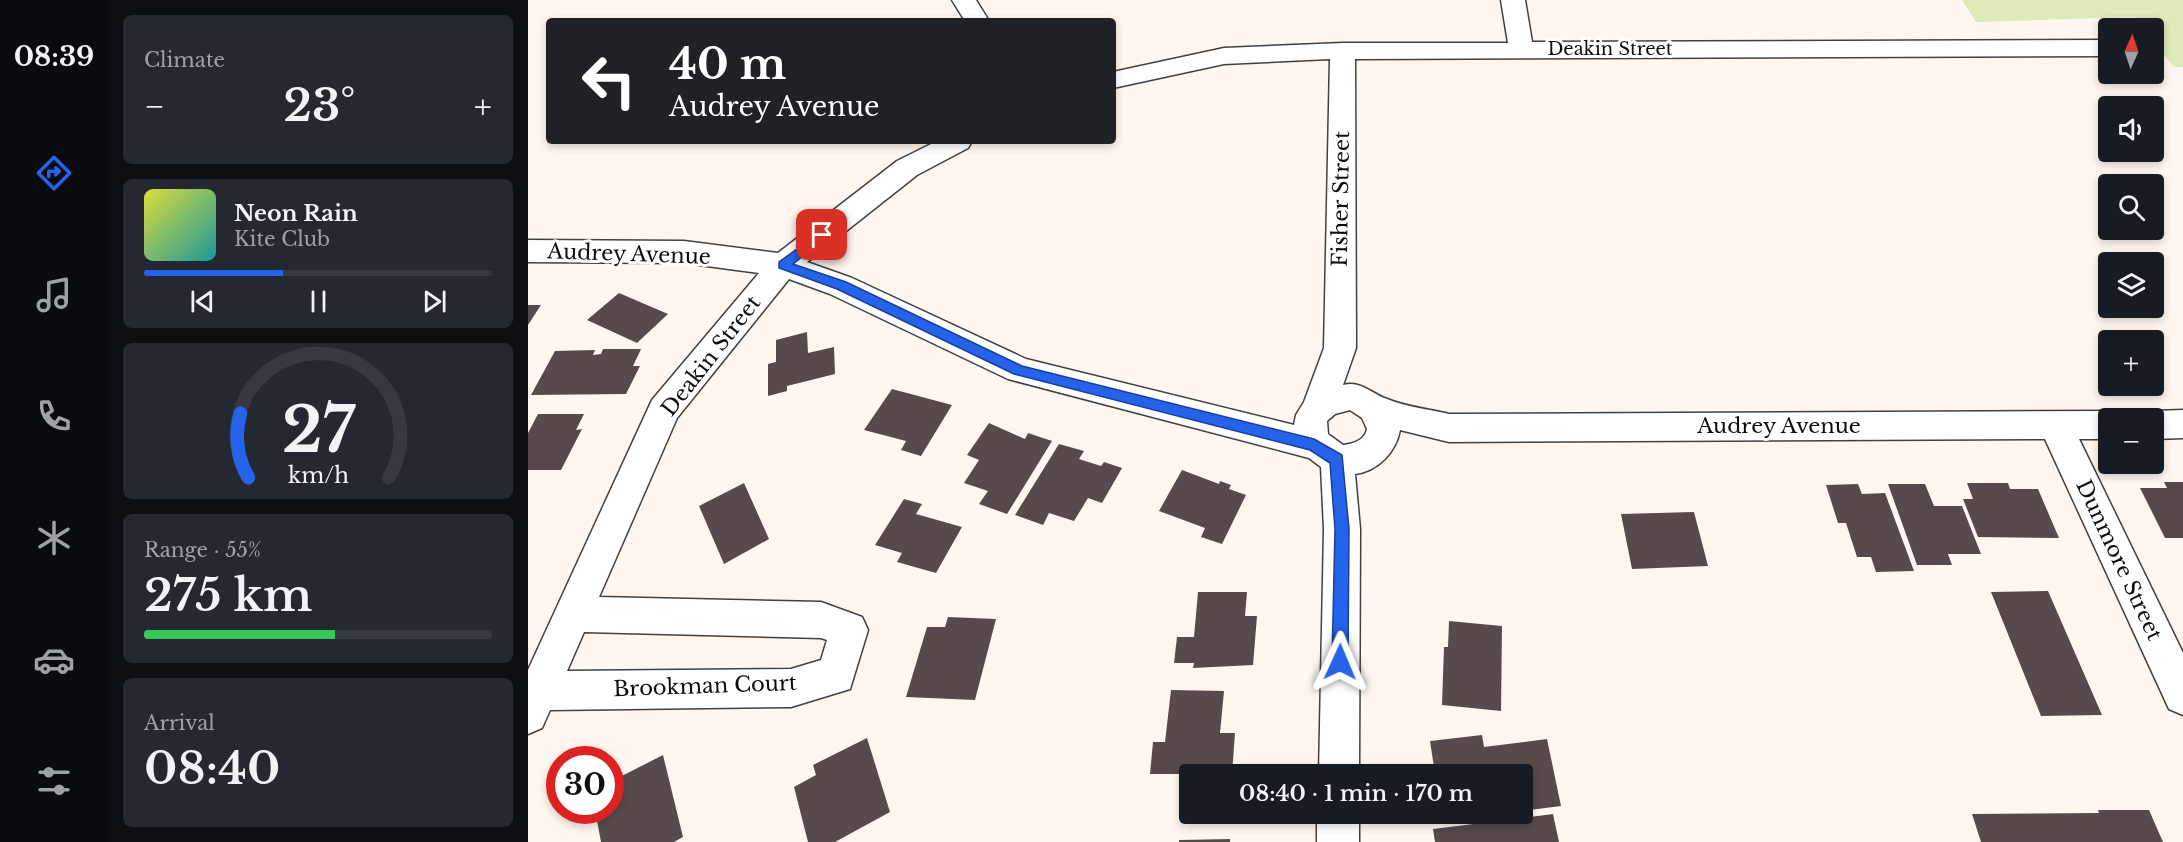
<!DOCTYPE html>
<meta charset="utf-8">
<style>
body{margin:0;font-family:"Libre Baskerville",serif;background:#242831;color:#f1f3f6;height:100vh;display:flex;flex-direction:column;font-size:22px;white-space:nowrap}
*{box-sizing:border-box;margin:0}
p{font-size:20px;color:#9ea1a6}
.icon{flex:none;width:33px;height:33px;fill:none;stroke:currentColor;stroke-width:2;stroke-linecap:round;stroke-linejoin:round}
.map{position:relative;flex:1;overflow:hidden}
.side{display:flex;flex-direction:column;gap:15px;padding:15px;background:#0d0f14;width:420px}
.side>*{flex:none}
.guide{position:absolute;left:18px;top:18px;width:570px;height:126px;border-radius:6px;box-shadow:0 3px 9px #0003;background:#202124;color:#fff;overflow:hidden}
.needle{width:39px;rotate:3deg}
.buttons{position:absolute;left:1570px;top:18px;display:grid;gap:12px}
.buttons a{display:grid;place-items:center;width:66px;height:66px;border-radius:6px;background:#171b24;box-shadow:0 3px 9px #0003;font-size:30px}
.speed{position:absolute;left:18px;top:746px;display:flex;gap:12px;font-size:30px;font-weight:700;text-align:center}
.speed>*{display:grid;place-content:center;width:78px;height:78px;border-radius:50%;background:#171b24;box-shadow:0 3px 9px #0003;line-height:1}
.speed .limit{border:9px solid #d22;background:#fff;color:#111}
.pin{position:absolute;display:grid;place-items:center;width:51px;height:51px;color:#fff;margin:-26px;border-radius:12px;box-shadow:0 3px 9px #0006}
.me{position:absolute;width:66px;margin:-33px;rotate:1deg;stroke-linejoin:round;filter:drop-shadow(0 0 4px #0008)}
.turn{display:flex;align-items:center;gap:21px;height:126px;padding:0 24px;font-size:27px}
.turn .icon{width:78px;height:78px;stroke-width:2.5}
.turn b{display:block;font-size:42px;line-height:51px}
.big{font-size:45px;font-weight:600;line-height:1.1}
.side .card{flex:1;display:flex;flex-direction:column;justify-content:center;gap:9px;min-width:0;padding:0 21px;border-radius:9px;background:#242831}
.side .dial{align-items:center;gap:0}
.dial svg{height:156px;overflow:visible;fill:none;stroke:#363941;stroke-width:7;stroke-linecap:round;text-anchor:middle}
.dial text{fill:#f1f3f6;stroke:none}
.song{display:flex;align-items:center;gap:18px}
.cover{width:72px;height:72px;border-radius:9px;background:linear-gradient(135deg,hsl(60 70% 55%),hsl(180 70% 35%))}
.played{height:6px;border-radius:3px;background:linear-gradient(90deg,#2563eb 40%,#363941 40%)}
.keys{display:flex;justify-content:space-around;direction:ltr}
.heat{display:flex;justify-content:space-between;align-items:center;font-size:33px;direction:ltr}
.charge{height:9px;border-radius:4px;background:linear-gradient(90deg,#34c759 55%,#363941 0)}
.trip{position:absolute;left:651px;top:764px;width:354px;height:60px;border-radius:6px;background:#171b24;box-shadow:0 3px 9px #0003;font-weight:600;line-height:60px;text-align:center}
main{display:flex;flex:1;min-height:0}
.tabs{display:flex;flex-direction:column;width:108px;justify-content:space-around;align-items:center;background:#090b0e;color:#9ea1a6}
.tabs .icon{width:42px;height:42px}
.tabs .active{color:#2563eb}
.tabs b{font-size:27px;color:#f1f3f6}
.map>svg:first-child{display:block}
.green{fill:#dfe9b9}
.building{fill:#564b4a}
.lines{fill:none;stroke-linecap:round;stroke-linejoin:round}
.street-casing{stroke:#414141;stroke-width:3}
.street{fill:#fff;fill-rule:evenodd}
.route{fill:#2563eb;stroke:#184099;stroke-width:1.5}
.labels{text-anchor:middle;stroke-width:6;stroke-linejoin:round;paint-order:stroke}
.far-street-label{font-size:18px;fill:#0e0e0e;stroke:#fff}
.street-label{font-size:21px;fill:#0e0e0e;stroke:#fff}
</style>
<main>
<nav class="tabs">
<b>08:39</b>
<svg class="icon active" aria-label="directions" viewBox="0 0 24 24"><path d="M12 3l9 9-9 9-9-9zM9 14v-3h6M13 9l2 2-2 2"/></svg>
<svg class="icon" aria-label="music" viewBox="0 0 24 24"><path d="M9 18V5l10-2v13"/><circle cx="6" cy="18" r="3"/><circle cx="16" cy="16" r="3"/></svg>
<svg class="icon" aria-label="phone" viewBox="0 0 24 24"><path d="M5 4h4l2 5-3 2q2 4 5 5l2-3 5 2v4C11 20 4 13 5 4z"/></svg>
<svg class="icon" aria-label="climate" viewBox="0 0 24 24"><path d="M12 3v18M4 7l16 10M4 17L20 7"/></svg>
<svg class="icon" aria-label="car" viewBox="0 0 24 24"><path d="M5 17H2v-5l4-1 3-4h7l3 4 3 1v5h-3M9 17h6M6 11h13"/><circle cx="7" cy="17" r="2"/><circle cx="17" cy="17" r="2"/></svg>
<svg class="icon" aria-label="filters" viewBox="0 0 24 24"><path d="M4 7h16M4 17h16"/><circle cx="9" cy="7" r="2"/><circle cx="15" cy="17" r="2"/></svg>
</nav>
<section class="side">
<div class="card"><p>Climate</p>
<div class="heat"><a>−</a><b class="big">23°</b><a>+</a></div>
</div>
<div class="card">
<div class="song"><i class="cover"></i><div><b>Neon Rain</b><p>Kite Club</p></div></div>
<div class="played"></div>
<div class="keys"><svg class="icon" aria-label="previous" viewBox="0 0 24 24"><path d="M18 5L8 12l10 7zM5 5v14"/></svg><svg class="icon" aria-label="pause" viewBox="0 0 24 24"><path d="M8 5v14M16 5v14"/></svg><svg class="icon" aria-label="next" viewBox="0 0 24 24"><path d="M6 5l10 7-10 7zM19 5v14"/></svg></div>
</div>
<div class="card dial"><svg viewBox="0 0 100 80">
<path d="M14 69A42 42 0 1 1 86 69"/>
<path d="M14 69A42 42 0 0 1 10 36" stroke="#2563eb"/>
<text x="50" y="56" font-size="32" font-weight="700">27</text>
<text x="50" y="72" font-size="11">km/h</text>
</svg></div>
<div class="card"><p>Range · 55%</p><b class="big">275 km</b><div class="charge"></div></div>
<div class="card"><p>Arrival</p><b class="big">08:40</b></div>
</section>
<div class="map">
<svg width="1655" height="842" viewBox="0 0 1655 842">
<rect width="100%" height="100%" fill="#fff7ef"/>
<path class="green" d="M 1434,0 L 1655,0 L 1655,67 L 1646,67 L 1626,42 L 1626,28 L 1615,28 L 1606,17 L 1448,22 Z"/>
<path class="building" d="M 91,293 L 140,314 L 109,343 L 59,320 Z
M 0,305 L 13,305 L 0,325 Z
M 279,332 L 280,353 L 306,347 L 307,374 L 259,386 L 259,391 L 240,396 L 240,364 L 248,362 L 248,340 Z
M 75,349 L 113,349 L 105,366 L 112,366 L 98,394 L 3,395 L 27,351 L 67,350 L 65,355 L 73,354 Z
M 364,389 L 424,405 L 393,456 L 373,450 L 378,441 L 336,430 Z
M 10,414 L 56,414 L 48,430 L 54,429 L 33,470 L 0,470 L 0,433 Z
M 461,423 L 497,439 L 500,433 L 524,441 L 479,514 L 451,504 L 460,491 L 436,483 L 451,460 L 439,455 Z
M 531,444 L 556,451 L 551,459 L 573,466 L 576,462 L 594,468 L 574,503 L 560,498 L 546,521 L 521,513 L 515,525 L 487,515 Z
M 654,470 L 691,484 L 692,481 L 703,485 L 701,489 L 718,495 L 694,544 L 673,537 L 677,528 L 631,511 Z
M 1636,482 L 1655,482 L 1655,538 L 1637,538 L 1612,488 L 1639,488 Z
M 216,483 L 241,539 L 196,564 L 171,506 Z
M 1439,483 L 1480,483 L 1482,489 L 1510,489 L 1531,538 L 1450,537 L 1435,499 L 1445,499 Z
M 1330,484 L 1334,494 L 1357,493 L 1386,571 L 1348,572 L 1343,557 L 1329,557 L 1318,523 L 1310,523 L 1298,485 Z
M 1360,484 L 1397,484 L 1406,506 L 1434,506 L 1453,554 L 1420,554 L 1424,565 L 1389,565 Z
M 376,499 L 394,504 L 388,514 L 434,527 L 408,573 L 369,562 L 374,553 L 347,545 Z
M 1166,512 L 1180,566 L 1104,569 L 1093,514 Z
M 1520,591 L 1574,715 L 1513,716 L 1463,592 Z
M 670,592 L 719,592 L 717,616 L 729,616 L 725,665 L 665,668 L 666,663 L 646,663 L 649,637 L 666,637 Z
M 420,617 L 468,619 L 447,700 L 378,697 L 399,627 L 417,627 Z
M 921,621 L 974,626 L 973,711 L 914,705 L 916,647 L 920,647 Z
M 643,690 L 696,691 L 692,733 L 707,733 L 704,774 L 622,774 L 625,742 L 637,742 Z
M 954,735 L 956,747 L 1019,739 L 1033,806 L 994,811 L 994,774 L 907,774 L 902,741 Z
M 339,738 L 362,812 L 307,842 L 280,842 L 266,787 L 288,775 L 285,765 Z
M 135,755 L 155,837 L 146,842 L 73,842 L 67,810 L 82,810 L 82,782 Z
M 1570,810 L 1621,810 L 1635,842 L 1453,842 L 1444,814 L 1571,813 Z
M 909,813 L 967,813 L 967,814 L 910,822 Z
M 1025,814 L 1031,842 L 907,842 L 905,829 Z
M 702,839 L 702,842 L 651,842 L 651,840 Z"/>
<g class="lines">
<defs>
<path id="street" d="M 424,0 L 448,0 L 461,21 L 437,21 Z
M 973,0 L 997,0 L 1004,42 L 1581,40 L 1581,56 L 827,59 L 828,348 L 815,385 C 833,380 844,394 859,399 C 878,407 901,409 921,414 L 1581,411 L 1593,415 L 1594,418 L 1581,418 L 1581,439 L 1551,439 L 1655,653 L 1655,715 L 1641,709 L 1517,439 L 921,442 L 872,430 C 868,452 850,471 827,474 L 832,529 L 831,774 L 791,774 L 796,529 L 793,467 L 781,458 L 480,379 L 302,294 L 261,279 L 149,418 L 71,597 L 293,602 L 334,617 L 340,630 L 322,689 L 263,707 L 22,710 L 14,728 L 0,734 L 0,670 L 124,400 L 231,273 L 156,263 L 0,262 L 0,240 L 156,241 L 250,253 L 369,161 L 409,141 L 444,141 L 440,148 L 389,175 L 279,262 L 324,278 L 498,359 L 766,425 L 768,415 L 776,402 L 796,348 L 802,59 L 696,64 L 585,88 L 585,72 L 696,48 L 815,43 L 980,43 ZM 822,410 L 834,418 L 839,429 C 837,440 825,444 815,445 L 800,434 L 799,421 L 807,414 ZM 56,632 L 293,638 L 299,640 L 293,660 L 263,669 L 39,671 Z
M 1655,410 L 1655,438 L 1626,439 L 1626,418 L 1613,418 L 1614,415 L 1626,411 Z
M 789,813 L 831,813 L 831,842 L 789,842 Z"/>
</defs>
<use href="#street" class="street-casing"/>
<use href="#street" class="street"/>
</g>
<path class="route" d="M 294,231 L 300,235 L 298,238 L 265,264 L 318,282 L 494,366 L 786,439 L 814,455 L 821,529 L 820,662 L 818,668 L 812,670 L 806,668 L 804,662 L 807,529 L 802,463 L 782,450 L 486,374 L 309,289 L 251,268 L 251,262 Z"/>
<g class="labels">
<g class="far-street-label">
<text x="1082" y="55">Deakin Street</text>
</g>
<g class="street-label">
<text transform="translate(813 199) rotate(-89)" y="7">Fisher Street</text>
<text transform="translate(101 254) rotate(2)" y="7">Audrey Avenue</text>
<text transform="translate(183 356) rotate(-52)" y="7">Deakin Street</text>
<text x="1251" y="433">Audrey Avenue</text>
<text transform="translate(1591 560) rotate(65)" y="7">Dunmore Street</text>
<text transform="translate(177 686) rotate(-2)" y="7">Brookman Court</text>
</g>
</g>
</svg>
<div class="buttons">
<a><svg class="needle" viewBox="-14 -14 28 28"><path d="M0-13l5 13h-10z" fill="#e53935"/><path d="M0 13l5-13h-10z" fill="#9ea1a6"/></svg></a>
<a><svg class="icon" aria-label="sound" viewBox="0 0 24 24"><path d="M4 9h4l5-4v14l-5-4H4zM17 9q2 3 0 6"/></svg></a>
<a><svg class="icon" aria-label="search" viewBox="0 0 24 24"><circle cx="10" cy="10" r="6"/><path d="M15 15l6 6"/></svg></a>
<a><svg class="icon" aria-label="layers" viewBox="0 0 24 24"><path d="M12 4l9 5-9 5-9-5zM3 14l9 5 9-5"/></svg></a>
<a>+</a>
<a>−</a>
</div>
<div class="speed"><div class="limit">30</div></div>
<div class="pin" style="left:294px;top:235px;background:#d93025"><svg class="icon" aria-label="arrive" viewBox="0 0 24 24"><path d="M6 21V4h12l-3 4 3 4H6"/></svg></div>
<svg class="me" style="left:812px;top:662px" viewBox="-20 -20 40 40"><path d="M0-17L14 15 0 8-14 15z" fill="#2563eb" stroke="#fff" stroke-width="4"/></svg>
<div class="trip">08:40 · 1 min · 170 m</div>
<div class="guide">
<div class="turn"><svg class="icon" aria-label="left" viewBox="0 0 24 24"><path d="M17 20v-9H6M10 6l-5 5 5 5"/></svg><div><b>40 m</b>Audrey Avenue</div></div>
</div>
</div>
</main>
